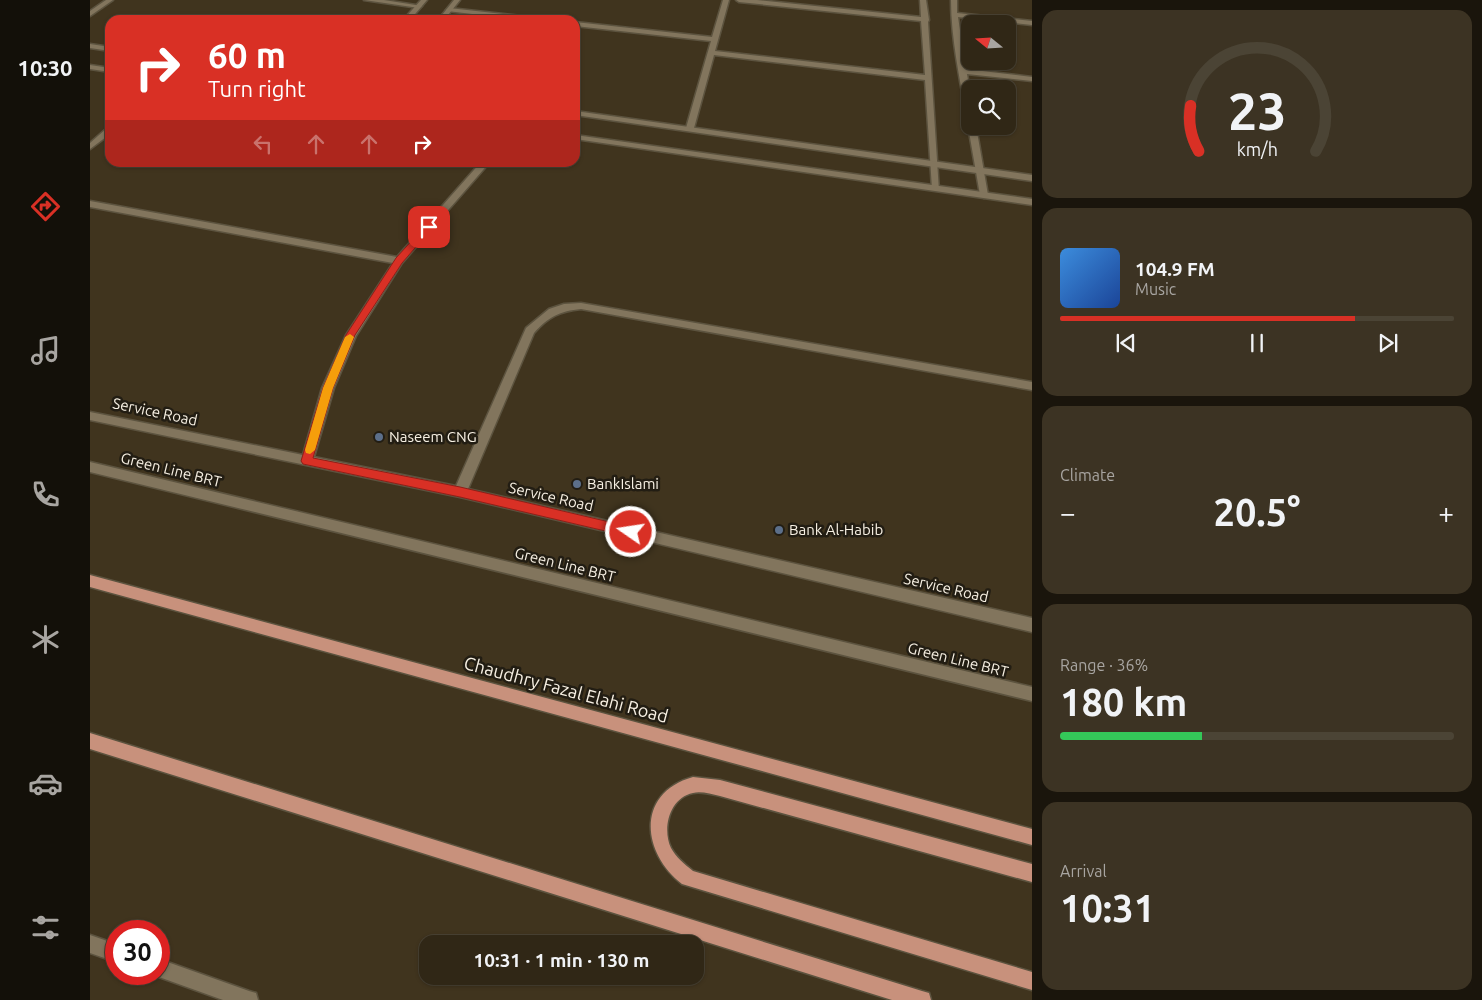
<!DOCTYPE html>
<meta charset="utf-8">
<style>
body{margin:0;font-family:Ubuntu,sans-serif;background:#3c3323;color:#f1f3f6;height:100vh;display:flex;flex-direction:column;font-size:19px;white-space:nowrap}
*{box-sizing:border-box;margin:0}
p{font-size:16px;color:#a8a5a1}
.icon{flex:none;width:28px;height:28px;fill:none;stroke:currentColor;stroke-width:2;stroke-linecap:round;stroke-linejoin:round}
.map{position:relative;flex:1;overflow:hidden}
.drawer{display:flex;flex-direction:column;gap:10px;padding:10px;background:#1a150c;width:450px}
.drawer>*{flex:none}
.top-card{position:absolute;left:15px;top:15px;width:475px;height:152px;border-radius:15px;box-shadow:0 1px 4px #0004,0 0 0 1px #4b4435;background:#d93025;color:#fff;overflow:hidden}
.needle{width:32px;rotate:288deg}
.fabs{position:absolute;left:871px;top:15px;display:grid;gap:10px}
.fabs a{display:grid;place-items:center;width:55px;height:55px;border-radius:10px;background:#302716;box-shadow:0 1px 4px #0004,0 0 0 1px #4b4435;font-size:25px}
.speed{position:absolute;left:15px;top:920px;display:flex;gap:10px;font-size:25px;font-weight:700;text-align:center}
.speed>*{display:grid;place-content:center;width:65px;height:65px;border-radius:50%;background:#302716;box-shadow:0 1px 4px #0004,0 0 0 1px #4b4435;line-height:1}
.speed .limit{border:8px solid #d22;background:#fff;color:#111}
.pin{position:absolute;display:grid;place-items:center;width:42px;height:42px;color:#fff;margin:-21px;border-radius:10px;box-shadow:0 2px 8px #0006}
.me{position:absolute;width:55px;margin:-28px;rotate:283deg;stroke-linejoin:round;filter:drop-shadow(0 0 4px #0008)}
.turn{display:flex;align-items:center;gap:18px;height:105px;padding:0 20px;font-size:22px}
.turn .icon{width:65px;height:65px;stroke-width:2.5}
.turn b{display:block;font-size:35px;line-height:42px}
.lanes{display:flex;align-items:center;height:48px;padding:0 20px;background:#0003;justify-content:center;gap:25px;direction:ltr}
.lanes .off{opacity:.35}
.big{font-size:38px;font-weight:600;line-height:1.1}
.drawer .tile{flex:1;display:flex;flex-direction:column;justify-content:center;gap:8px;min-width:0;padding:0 18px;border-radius:15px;background:#3c3323}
.drawer .dial{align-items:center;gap:0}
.dial svg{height:130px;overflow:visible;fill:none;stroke:#4b4435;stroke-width:7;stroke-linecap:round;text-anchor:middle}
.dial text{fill:#f1f3f6;stroke:none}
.song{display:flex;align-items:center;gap:15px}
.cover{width:60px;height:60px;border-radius:8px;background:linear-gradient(135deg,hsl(210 70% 55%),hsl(220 70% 35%))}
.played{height:5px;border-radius:2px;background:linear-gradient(90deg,#d93025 75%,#4b4435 75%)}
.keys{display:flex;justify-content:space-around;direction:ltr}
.heat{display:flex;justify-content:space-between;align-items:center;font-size:28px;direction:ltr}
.charge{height:8px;border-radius:4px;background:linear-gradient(90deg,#34c759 36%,#4b4435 0)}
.trip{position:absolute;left:329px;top:935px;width:285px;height:50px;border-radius:15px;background:#302716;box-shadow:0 1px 4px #0004,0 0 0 1px #4b4435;font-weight:600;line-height:50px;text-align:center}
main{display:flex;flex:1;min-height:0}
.dock{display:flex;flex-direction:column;width:90px;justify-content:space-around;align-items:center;background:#131009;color:#a8a5a1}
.dock .icon{width:35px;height:35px}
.dock .current{color:#d93025}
.dock b{font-size:22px;color:#f1f3f6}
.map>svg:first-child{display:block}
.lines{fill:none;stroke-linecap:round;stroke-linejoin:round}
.lane-casing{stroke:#5c533f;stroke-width:3}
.street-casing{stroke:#5c533f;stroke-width:3}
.secondary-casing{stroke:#5c533f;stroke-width:3}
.primary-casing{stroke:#5c533f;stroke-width:3}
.lane{fill:#82755d;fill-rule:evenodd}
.street{fill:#82755d;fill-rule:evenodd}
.secondary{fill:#82755d;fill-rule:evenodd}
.primary{fill:#c8917c;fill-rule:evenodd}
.route{fill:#d93025;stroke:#8d1f18}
.slow{fill:#f59e0b}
.service-dot{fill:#5c6f8a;stroke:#221d13;stroke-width:2}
.labels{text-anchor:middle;stroke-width:5;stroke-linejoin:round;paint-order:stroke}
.street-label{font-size:15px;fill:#f7f0e3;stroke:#221d13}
.poi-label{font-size:15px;fill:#f7f0e3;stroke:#221d13;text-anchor:start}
.near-street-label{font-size:18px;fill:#f7f0e3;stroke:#221d13}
</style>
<main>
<nav class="dock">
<b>10:30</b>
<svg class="icon current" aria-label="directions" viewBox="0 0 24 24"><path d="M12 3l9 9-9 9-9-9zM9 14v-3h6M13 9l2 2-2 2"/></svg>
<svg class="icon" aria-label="music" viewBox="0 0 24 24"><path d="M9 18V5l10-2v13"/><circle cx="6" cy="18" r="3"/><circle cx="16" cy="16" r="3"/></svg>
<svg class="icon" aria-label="phone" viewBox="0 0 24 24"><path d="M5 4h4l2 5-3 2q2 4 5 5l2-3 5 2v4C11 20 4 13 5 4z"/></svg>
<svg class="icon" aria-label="climate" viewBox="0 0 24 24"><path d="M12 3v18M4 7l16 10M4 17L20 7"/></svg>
<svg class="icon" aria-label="car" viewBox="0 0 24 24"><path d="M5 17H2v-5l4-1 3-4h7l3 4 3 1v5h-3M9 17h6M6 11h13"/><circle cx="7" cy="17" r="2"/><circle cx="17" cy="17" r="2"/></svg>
<svg class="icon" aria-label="filters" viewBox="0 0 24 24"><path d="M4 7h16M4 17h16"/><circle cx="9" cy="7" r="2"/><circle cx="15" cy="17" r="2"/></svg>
</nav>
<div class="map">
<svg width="942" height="1000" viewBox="0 0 942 1000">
<rect width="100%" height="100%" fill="#40341e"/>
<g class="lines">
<defs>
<path id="lane" d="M 0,462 L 942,687 L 942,701 L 0,472 Z"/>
<path id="street" d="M 16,0 L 23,0 L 0,16 L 0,11 Z
M 274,0 L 294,0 L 332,6 L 329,8 Z
M 633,0 L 639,0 L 625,51 L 835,75 L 831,21 L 649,2 L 646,0 L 667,0 L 831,17 L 830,0 L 836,0 L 839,20 L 838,22 L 849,191 L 842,189 L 835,80 L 624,55 L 604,128 L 600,130 L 596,128 L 621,41 L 485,26 L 485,22 L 622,37 Z
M 861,0 L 867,0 L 867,13 L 942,21 L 942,25 L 868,17 L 876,69 L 942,77 L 942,81 L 877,74 L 880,92 L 880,118 L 876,116 C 870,78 861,39 861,0 Z
M 359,8 L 450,18 L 453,20 L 432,20 L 357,11 L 356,10 Z
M 880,124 L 880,126 L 886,126 L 898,195 L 894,198 L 890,195 L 878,126 Z
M 17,128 L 20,128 L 20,134 L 0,149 L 0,143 Z
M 391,162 L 400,162 L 312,263 L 266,336 L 244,388 L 224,457 L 366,486 L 436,328 L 459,309 L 474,304 L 491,303 L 942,382 L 942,390 L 491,309 C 470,311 458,317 444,333 L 378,489 L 942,618 L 942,632 L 370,497 L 0,420 L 0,412 L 213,455 L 232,388 L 256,335 L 303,263 L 0,207 L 0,201 L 307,257 Z
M 0,935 L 26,944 L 26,962 L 0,953 Z
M 69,959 L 159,991 L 166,993 L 168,1000 L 133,1000 L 69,977 L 62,974 L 69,974 Z"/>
<path id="secondary" d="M 331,0 L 337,0 L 320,20 L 313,20 Z
M 364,0 L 370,0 L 354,20 L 348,20 Z
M 0,44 L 20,47 L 20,51 L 0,48 Z
M 0,65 L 20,68 L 20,72 L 0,69 Z
M 485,111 L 942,175 L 942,181 L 485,115 Z
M 485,135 L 942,199 L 942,205 L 485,139 Z"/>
<path id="primary" d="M 0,575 L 942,829 L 942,845 L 0,587 Z
M 0,733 L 832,991 L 839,993 L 841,1000 L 802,1000 L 0,749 Z
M 603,777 L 630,780 L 942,864 L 942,882 L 630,796 C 621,794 611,791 603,793 C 579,798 572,829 581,848 C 586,857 594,864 603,871 L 942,972 L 942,990 L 592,884 C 551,852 546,793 603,777 Z"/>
</defs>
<use href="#lane" class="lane-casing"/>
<use href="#street" class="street-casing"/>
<use href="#secondary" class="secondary-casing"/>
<use href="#primary" class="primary-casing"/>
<use href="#lane" class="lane"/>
<use href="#street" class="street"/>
<use href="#secondary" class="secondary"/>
<use href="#primary" class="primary"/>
</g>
<path class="route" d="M 339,224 L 343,227 L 312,263 L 265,335 L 243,388 L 223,458 L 370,487 L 541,527 L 546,528 L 547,532 L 546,536 L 541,537 L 370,497 L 213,464 L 211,461 L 233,388 L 256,335 L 306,258 L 336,225 Z"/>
<path class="slow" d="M 260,334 L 264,337 L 243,388 L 225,450 L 220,454 L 216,453 L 215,450 L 233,388 L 255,337 Z"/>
<g class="service-dot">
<circle cx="289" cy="437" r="5"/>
<circle cx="487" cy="484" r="5"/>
<circle cx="689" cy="530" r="5"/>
</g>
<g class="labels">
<g class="street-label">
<text transform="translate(65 412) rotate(12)" y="5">Service Road</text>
<text transform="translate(81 470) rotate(14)" y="5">Green Line BRT</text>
<text transform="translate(461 497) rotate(13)" y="5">Service Road</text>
<text transform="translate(475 565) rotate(14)" y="5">Green Line BRT</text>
<text transform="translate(856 588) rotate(13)" y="5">Service Road</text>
<text transform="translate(868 660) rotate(14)" y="5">Green Line BRT</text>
</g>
<g class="poi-label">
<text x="299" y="442">Naseem CNG</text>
<text x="497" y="489">BankIslami</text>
<text x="699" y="535">Bank Al-Habib</text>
</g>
<g class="near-street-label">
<text transform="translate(476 690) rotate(15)" y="6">Chaudhry Fazal Elahi Road</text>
</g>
</g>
</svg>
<div class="fabs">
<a><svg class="needle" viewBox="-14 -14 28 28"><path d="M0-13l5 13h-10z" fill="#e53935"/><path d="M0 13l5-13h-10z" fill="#a8a5a1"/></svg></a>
<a><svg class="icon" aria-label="search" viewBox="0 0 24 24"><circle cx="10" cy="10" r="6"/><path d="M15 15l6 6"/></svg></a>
</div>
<div class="speed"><div class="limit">30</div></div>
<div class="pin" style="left:339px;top:227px;background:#d93025"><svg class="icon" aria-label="arrive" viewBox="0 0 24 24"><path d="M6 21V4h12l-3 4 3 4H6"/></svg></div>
<svg class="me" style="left:541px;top:532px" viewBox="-20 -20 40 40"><circle r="17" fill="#d93025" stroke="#fff" stroke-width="3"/><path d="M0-11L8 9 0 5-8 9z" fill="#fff"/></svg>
<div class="trip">10:31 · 1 min · 130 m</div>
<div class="top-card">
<div class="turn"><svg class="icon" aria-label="right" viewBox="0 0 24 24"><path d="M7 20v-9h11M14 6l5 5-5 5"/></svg><div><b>60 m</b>Turn right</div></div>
<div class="lanes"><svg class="icon off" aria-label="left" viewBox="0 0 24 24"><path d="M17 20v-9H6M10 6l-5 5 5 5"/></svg><svg class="icon off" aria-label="ahead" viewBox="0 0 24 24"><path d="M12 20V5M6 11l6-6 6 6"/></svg><svg class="icon off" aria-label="ahead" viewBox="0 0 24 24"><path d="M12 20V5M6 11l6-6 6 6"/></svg><svg class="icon" aria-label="right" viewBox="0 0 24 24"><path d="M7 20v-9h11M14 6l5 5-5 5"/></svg></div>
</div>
</div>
<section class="drawer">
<div class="tile dial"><svg viewBox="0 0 100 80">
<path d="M14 69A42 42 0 1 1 86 69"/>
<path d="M14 69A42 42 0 0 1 9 41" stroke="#d93025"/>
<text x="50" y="56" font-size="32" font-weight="700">23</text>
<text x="50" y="72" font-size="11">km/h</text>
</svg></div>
<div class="tile">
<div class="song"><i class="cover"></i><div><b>104.9 FM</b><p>Music</p></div></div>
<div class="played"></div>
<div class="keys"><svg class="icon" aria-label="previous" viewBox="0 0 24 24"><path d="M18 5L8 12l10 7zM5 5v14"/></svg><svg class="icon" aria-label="pause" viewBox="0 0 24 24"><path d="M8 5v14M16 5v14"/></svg><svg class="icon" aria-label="next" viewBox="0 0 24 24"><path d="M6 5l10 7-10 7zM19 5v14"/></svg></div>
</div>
<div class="tile"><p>Climate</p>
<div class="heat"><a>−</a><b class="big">20.5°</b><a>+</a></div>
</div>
<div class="tile"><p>Range · 36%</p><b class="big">180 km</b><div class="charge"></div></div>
<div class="tile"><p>Arrival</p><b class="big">10:31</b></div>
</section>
</main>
